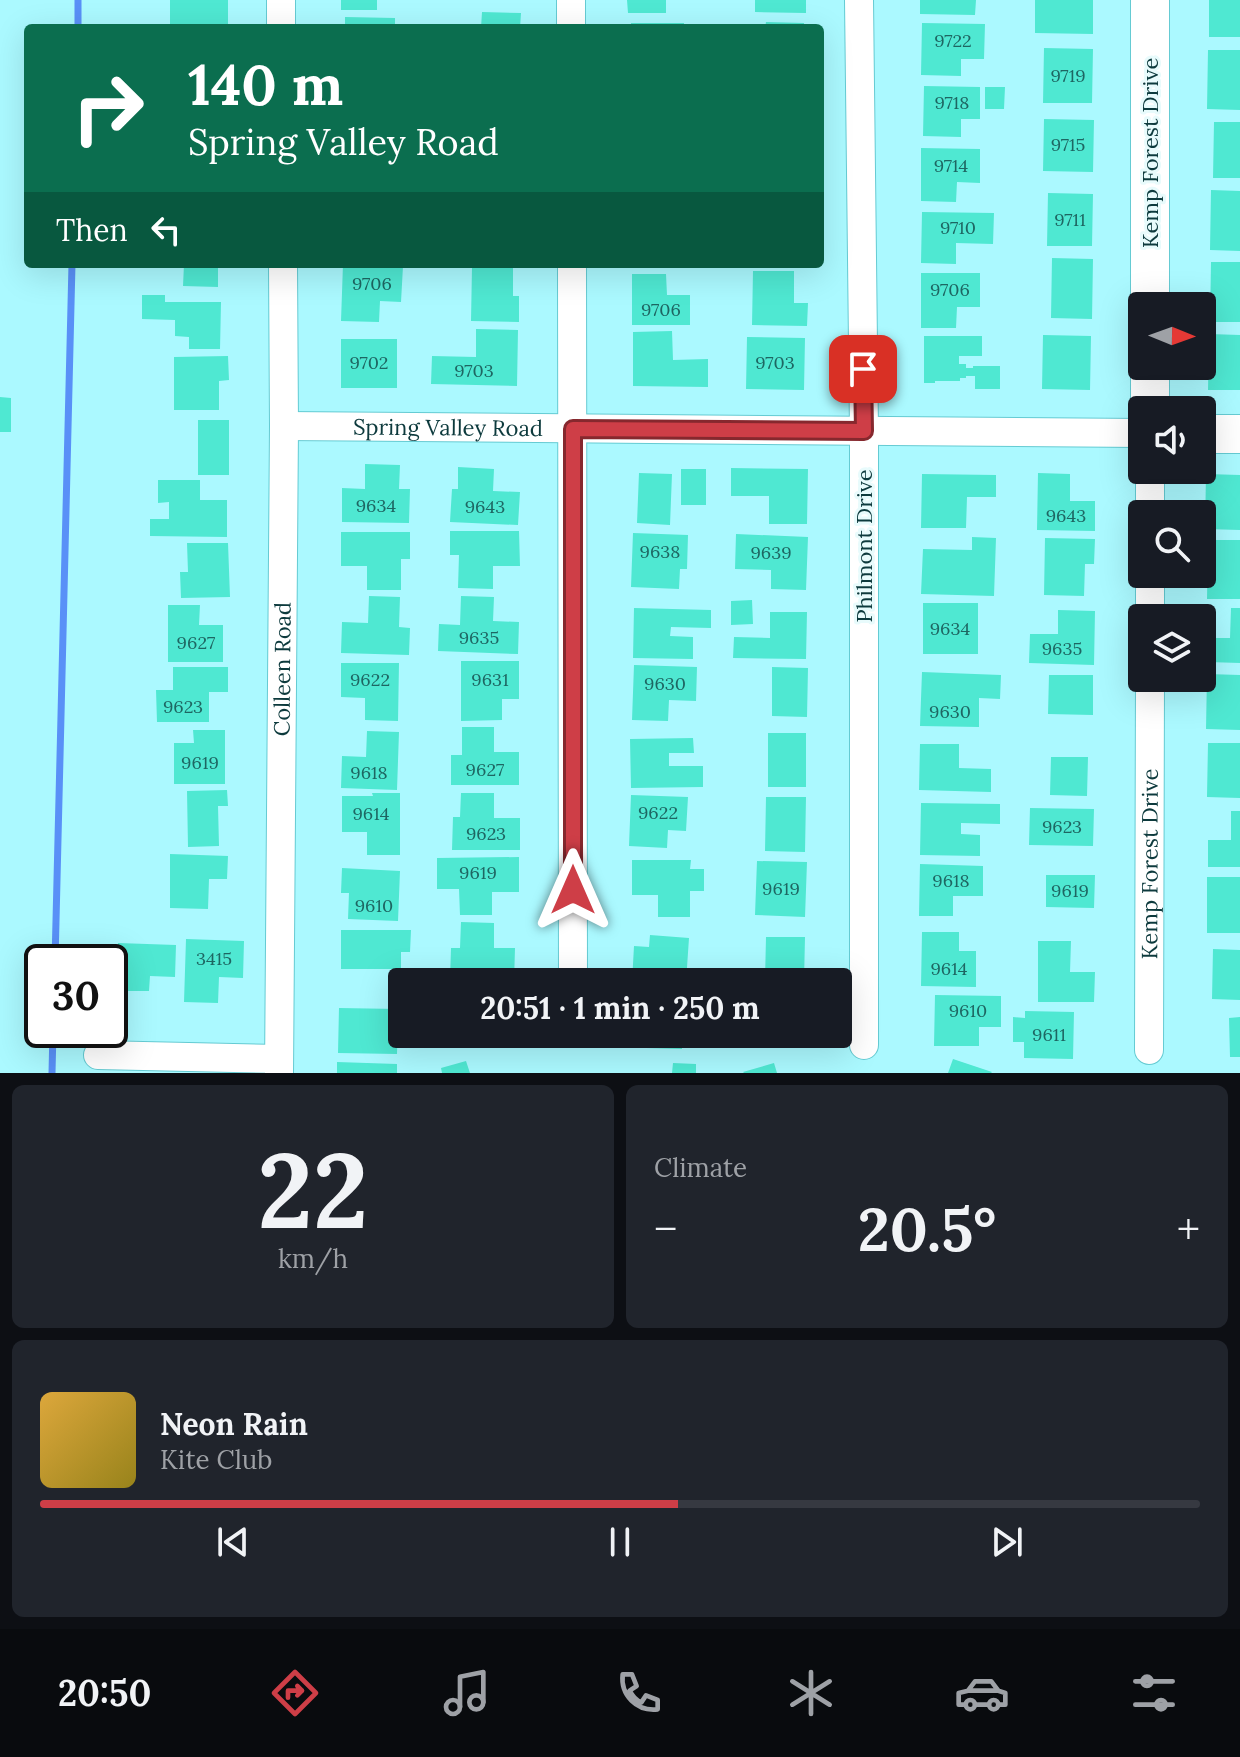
<!DOCTYPE html>
<meta charset="utf-8">
<style>
body{margin:0;font-family:Lora,serif;background:#20242c;color:#f1f3f6;height:100vh;display:flex;flex-direction:column;font-size:30px;white-space:nowrap}
*{box-sizing:border-box;margin:0}
p{font-size:26px;color:#9ea1a6}
.icon{flex:none;width:44px;height:44px;fill:none;stroke:currentColor;stroke-width:2;stroke-linecap:round;stroke-linejoin:round}
.map{position:relative;height:1073px;overflow:hidden}
.drawer{display:flex;flex-direction:column;gap:12px;padding:12px;background:#0d0f14;flex:1}
.drawer>*{flex:none}
.banner{position:absolute;left:24px;top:24px;width:800px;height:244px;border-radius:8px;box-shadow:0 8px 32px #0002;background:#0b6e4f;color:#fff;overflow:hidden}
.needle{width:52px;rotate:91deg}
.buttons{position:absolute;left:1128px;top:292px;display:grid;gap:16px}
.buttons a{display:grid;place-items:center;width:88px;height:88px;border-radius:8px;background:#171b24;box-shadow:0 8px 32px #0002;font-size:40px}
.speed{position:absolute;left:24px;top:944px;display:flex;gap:16px;font-size:40px;font-weight:700;text-align:center}
.speed>*{display:grid;place-content:center;width:104px;height:104px;border-radius:50%;background:#171b24;box-shadow:0 8px 32px #0002;line-height:1}
.speed .limit{border:4px solid #111;border-radius:12px;background:#fff;color:#111}
.pin{position:absolute;display:grid;place-items:center;width:68px;height:68px;color:#fff;margin:-34px;border-radius:16px;box-shadow:0 4px 12px #0006}
.me{position:absolute;width:88px;margin:-44px;rotate:0deg;stroke-linejoin:round;filter:drop-shadow(0 0 6px #0008)}
.turn{display:flex;align-items:center;gap:28px;height:168px;padding:0 32px;font-size:36px}
.turn .icon{width:104px;height:104px;stroke-width:2.5}
.turn b{display:block;font-size:56px;line-height:68px}
.then{display:flex;align-items:center;height:76px;padding:0 32px;background:#0003;gap:16px;font-size:30px}
.big{font-size:60px;font-weight:800;line-height:1.1}
.drawer .tile{flex:1;display:flex;flex-direction:column;justify-content:center;gap:12px;min-width:0;padding:0 28px;border-radius:12px;background:#20242c}
.drawer .dial{align-items:center;gap:0}
.dial b{font-size:104px;line-height:1}
.song{display:flex;align-items:center;gap:24px}
.cover{width:96px;height:96px;border-radius:12px;background:linear-gradient(135deg,hsl(40 70% 55%),hsl(50 70% 35%))}
.played{height:8px;border-radius:4px;background:linear-gradient(90deg,#ce3e47 55%,#363941 55%)}
.keys{display:flex;justify-content:space-around;direction:ltr}
.heat{display:flex;justify-content:space-between;align-items:center;font-size:44px;direction:ltr}
.drawer .tiles{flex:1;display:grid;gap:12px;grid-template-columns:1fr 1fr}
.tile:last-child{grid-column:span 2}
.trip{position:absolute;left:388px;top:968px;width:464px;height:80px;border-radius:8px;background:#171b24;box-shadow:0 8px 32px #0002;font-weight:800;line-height:80px;text-align:center}
.dock{display:flex;height:128px;justify-content:space-around;align-items:center;background:#090b0e;color:#9ea1a6}
.dock .icon{width:56px;height:56px}
.dock .on{color:#ce3e47}
.dock b{font-size:36px;color:#f1f3f6}
.map>svg:first-child{display:block}
.lines{fill:none;stroke-linecap:round;stroke-linejoin:round}
.stream{stroke:#5990f7;stroke-width:7}
.building{fill:#4fe8d2}
.street-casing{stroke:#65cbd3;stroke-width:30}
.secondary-casing{stroke:#65cbd3;stroke-width:40}
.street{stroke:#fff;stroke-width:28}
.secondary{stroke:#fff;stroke-width:38}
.route-casing{stroke:#86282e;stroke-width:20}
.route{stroke:#ce3e47;stroke-width:14}
.labels{text-anchor:middle;stroke-width:6;stroke-linejoin:round;paint-order:stroke}
.number-label{font-size:18px;fill:#1e6662}
.street-label{font-size:22px;fill:#0d3a3d;stroke:#e8fbfc}
</style>
<div class="map">
<svg width="1240" height="1073" viewBox="0 0 1240 1073">
<rect width="100%" height="100%" fill="#abf9ff"/>
<g class="lines">
<path class="stream" d="M 78,28 L 78,0
M 55,962 L 72,264
M 52,1073 L 53,1030"/>
</g>
<path class="building" d="M 170,0 L 228,0 L 228,26 L 170,26 Z
M 341,0 L 377,0 L 377,10 L 341,10 Z
M 627,0 L 666,0 L 666,13 L 628,13 Z
M 755,0 L 806,0 L 806,13 L 755,12 Z
M 920,0 L 976,0 L 975,15 L 920,14 Z
M 1035,0 L 1093,0 L 1093,34 L 1035,33 Z
M 1209,0 L 1240,0 L 1240,37 L 1209,37 Z
M 482,12 L 521,13 L 520,28 L 481,28 Z
M 345,17 L 395,18 L 395,28 L 345,28 Z
M 766,22 L 804,23 L 804,28 L 765,28 Z
M 631,23 L 684,23 L 684,28 L 631,28 Z
M 922,23 L 985,24 L 984,59 L 961,59 L 961,76 L 921,75 Z
M 1044,48 L 1093,49 L 1092,103 L 1043,103 Z
M 1208,50 L 1240,50 L 1240,110 L 1207,109 Z
M 924,86 L 980,87 L 980,119 L 961,119 L 961,137 L 923,136 Z
M 985,87 L 1005,87 L 1004,109 L 985,109 Z
M 1044,119 L 1094,120 L 1093,172 L 1043,171 Z
M 1214,122 L 1240,122 L 1240,178 L 1213,178 Z
M 921,148 L 980,149 L 980,183 L 957,182 L 956,202 L 921,201 Z
M 1211,190 L 1240,191 L 1240,251 L 1210,250 Z
M 1048,193 L 1093,194 L 1092,246 L 1047,246 Z
M 922,212 L 994,213 L 993,244 L 956,243 L 956,264 L 921,263 Z
M 1052,258 L 1093,259 L 1092,319 L 1051,318 Z
M 1211,262 L 1240,262 L 1240,322 L 1210,322 Z
M 184,264 L 218,264 L 218,287 L 183,286 Z
M 343,264 L 403,266 L 401,302 L 380,301 L 379,322 L 341,321 Z
M 472,267 L 513,268 L 513,296 L 519,296 L 519,322 L 471,321 Z
M 753,271 L 794,271 L 794,303 L 808,303 L 807,326 L 752,325 Z
M 921,273 L 980,273 L 980,307 L 957,307 L 956,328 L 921,328 Z
M 632,274 L 666,274 L 667,295 L 690,295 L 690,325 L 632,325 Z
M 142,295 L 165,295 L 165,302 L 221,302 L 220,349 L 189,349 L 189,337 L 175,336 L 175,320 L 142,319 Z
M 476,329 L 518,330 L 517,386 L 431,384 L 432,356 L 476,357 Z
M 672,331 L 673,360 L 708,359 L 708,387 L 633,386 L 633,332 Z
M 1209,334 L 1240,335 L 1240,390 L 1208,390 Z
M 1043,335 L 1091,336 L 1090,390 L 1042,389 Z
M 924,336 L 982,336 L 982,356 L 959,356 L 959,364 L 966,364 L 966,368 L 973,368 L 973,366 L 1000,366 L 1000,389 L 975,389 L 975,376 L 966,376 L 966,378 L 960,378 L 960,381 L 935,381 L 935,383 L 924,383 Z
M 747,337 L 805,338 L 804,390 L 746,389 Z
M 341,339 L 397,339 L 397,388 L 341,388 Z
M 228,356 L 229,380 L 219,381 L 219,410 L 174,410 L 174,357 Z
M 0,397 L 11,398 L 11,432 L 0,432 Z
M 198,420 L 229,420 L 229,475 L 198,475 Z
M 365,464 L 400,465 L 399,489 L 410,489 L 409,523 L 342,522 L 342,488 L 365,489 Z
M 458,467 L 494,469 L 493,491 L 520,492 L 518,525 L 450,522 L 452,489 L 458,489 Z
M 731,468 L 808,469 L 807,524 L 769,524 L 769,496 L 731,496 Z
M 681,469 L 706,469 L 706,505 L 681,505 Z
M 639,473 L 672,474 L 670,525 L 637,523 Z
M 1038,473 L 1070,474 L 1070,501 L 1095,501 L 1095,531 L 1037,530 Z
M 922,474 L 996,475 L 996,497 L 967,497 L 966,528 L 921,528 Z
M 1206,474 L 1240,475 L 1240,530 L 1205,529 Z
M 158,480 L 200,480 L 200,500 L 227,500 L 227,537 L 150,536 L 150,519 L 169,519 L 169,502 L 158,503 Z
M 450,531 L 519,531 L 520,566 L 493,566 L 493,589 L 458,588 L 459,555 L 450,555 Z
M 341,532 L 410,532 L 410,559 L 401,559 L 401,590 L 367,590 L 367,566 L 341,566 Z
M 633,533 L 688,535 L 687,569 L 680,569 L 679,589 L 631,587 Z
M 736,534 L 808,537 L 806,590 L 771,589 L 771,570 L 735,569 Z
M 972,537 L 996,538 L 994,596 L 921,594 L 923,549 L 972,550 Z
M 1045,538 L 1095,539 L 1094,564 L 1085,564 L 1084,596 L 1044,595 Z
M 1208,540 L 1240,540 L 1240,599 L 1207,599 Z
M 187,543 L 228,543 L 230,597 L 181,598 L 180,572 L 188,572 Z
M 369,596 L 400,597 L 399,627 L 410,628 L 409,655 L 341,653 L 342,622 L 368,623 Z
M 461,596 L 494,597 L 493,621 L 519,622 L 518,654 L 438,651 L 439,624 L 460,625 Z
M 752,600 L 753,624 L 731,625 L 731,601 Z
M 923,603 L 978,603 L 978,654 L 923,654 Z
M 168,605 L 200,605 L 199,625 L 223,625 L 223,662 L 168,662 Z
M 634,608 L 711,610 L 711,628 L 671,627 L 670,636 L 693,637 L 693,659 L 633,658 Z
M 1231,608 L 1240,608 L 1240,663 L 1208,662 L 1209,638 L 1230,638 Z
M 1058,610 L 1095,611 L 1094,665 L 1029,663 L 1030,634 L 1058,634 Z
M 770,612 L 807,612 L 806,659 L 733,658 L 734,637 L 770,638 Z
M 461,661 L 519,661 L 519,699 L 502,699 L 502,720 L 461,721 Z
M 341,663 L 399,663 L 398,721 L 365,720 L 365,698 L 341,697 Z
M 634,665 L 697,667 L 696,701 L 669,700 L 668,721 L 632,720 Z
M 173,667 L 228,667 L 228,692 L 209,692 L 209,722 L 157,722 L 156,690 L 173,690 Z
M 772,667 L 808,668 L 807,717 L 772,716 Z
M 922,672 L 1001,675 L 1000,699 L 979,698 L 979,727 L 920,726 Z
M 1207,674 L 1240,675 L 1240,730 L 1206,729 Z
M 1049,675 L 1093,675 L 1093,715 L 1048,714 Z
M 462,727 L 494,727 L 494,752 L 519,752 L 519,785 L 451,785 L 451,755 L 462,755 Z
M 193,730 L 225,730 L 225,784 L 174,784 L 174,743 L 194,743 Z
M 367,731 L 399,732 L 397,790 L 341,788 L 342,756 L 366,757 Z
M 768,733 L 806,733 L 806,787 L 768,787 Z
M 693,738 L 694,753 L 669,753 L 669,766 L 703,766 L 703,787 L 631,788 L 630,739 Z
M 1208,743 L 1240,743 L 1240,798 L 1207,797 Z
M 920,744 L 959,744 L 959,768 L 991,769 L 991,792 L 919,790 Z
M 1051,757 L 1088,757 L 1087,796 L 1050,795 Z
M 227,790 L 228,806 L 218,806 L 219,846 L 188,847 L 187,791 Z
M 372,793 L 400,793 L 400,855 L 367,855 L 367,832 L 342,832 L 342,796 L 373,796 Z
M 461,793 L 494,793 L 494,818 L 520,818 L 520,850 L 452,850 L 453,817 L 460,817 Z
M 631,795 L 688,797 L 686,831 L 668,830 L 667,848 L 629,846 Z
M 766,797 L 806,797 L 805,852 L 765,851 Z
M 921,803 L 1000,804 L 1000,824 L 961,823 L 961,834 L 980,835 L 980,856 L 920,855 Z
M 1030,808 L 1094,809 L 1093,846 L 1029,845 Z
M 1231,811 L 1240,811 L 1240,867 L 1208,867 L 1208,840 L 1231,840 Z
M 170,854 L 228,856 L 227,879 L 209,879 L 208,909 L 170,908 Z
M 519,857 L 519,892 L 492,892 L 492,915 L 460,915 L 459,889 L 437,889 L 437,858 Z
M 632,860 L 691,860 L 690,869 L 704,869 L 704,891 L 690,891 L 690,917 L 658,917 L 658,895 L 632,895 Z
M 757,861 L 807,862 L 805,917 L 755,915 Z
M 920,864 L 983,866 L 983,896 L 953,896 L 953,916 L 919,916 Z
M 342,868 L 400,871 L 398,921 L 348,919 L 349,893 L 341,893 Z
M 1046,875 L 1095,875 L 1094,908 L 1046,907 Z
M 1207,877 L 1240,877 L 1240,933 L 1207,933 Z
M 461,922 L 494,923 L 494,948 L 515,948 L 514,982 L 450,980 L 451,948 L 460,948 Z
M 341,930 L 411,930 L 410,952 L 401,952 L 401,969 L 341,969 Z
M 922,932 L 959,932 L 959,951 L 976,951 L 976,987 L 921,986 Z
M 650,935 L 689,938 L 686,982 L 632,982 L 634,946 L 649,947 Z
M 766,937 L 805,937 L 804,981 L 765,980 Z
M 186,939 L 244,941 L 243,978 L 219,977 L 218,1003 L 184,1002 Z
M 1038,941 L 1071,941 L 1070,972 L 1095,972 L 1094,1002 L 1038,1002 Z
M 118,943 L 176,945 L 175,977 L 150,976 L 149,991 L 116,991 Z
M 1213,949 L 1240,950 L 1240,1000 L 1212,999 Z
M 935,995 L 1001,996 L 1001,1027 L 979,1027 L 979,1046 L 934,1046 Z
M 339,1008 L 398,1009 L 397,1054 L 338,1053 Z
M 1025,1011 L 1074,1012 L 1073,1059 L 1024,1058 L 1024,1042 L 1013,1042 L 1013,1017 L 1025,1018 Z
M 1240,1017 L 1240,1057 L 1230,1057 L 1229,1018 Z
M 443,1034 L 474,1034 L 474,1046 L 443,1046 Z
M 646,1034 L 682,1034 L 682,1049 L 646,1048 Z
M 737,1034 L 792,1034 L 792,1042 L 736,1041 Z
M 953,1059 L 992,1072 L 991,1073 L 948,1073 Z
M 466,1061 L 470,1073 L 442,1073 L 441,1068 Z
M 337,1062 L 397,1064 L 397,1073 L 337,1073 Z
M 673,1063 L 696,1064 L 696,1073 L 672,1073 Z
M 774,1063 L 777,1073 L 744,1073 L 743,1072 Z"/>
<g class="lines">
<defs>
<g id="street">
<path d="M 281,0 L 281,28"/>
<path d="M 571,0 L 571,28"/>
<path d="M 859,0 L 864,431 L 864,1045"/>
<path d="M 572,264 L 573,982"/>
<path id="s1" d="M 284,426 L 1142,433"/>
<path d="M 1150,514 L 1150,470"/>
<path d="M 1150,618 L 1150,574"/>
<path id="s2" d="M 1149,1050 L 1150,678"/>
<path d="M 98,1055 L 279,1059"/>
<path id="s3" d="M 279,1073 L 284,426 L 283,264"/>
</g>
<path id="secondary" d="M 1150,0 L 1150,306
M 1150,366 L 1150,410
M 1202,434 L 1240,434"/>
</defs>
<use href="#street" class="street-casing"/>
<use href="#secondary" class="secondary-casing"/>
<use href="#street" class="street"/>
<use href="#secondary" class="secondary"/>
</g>
<g class="lines">
<defs>
<path id="route" d="M 573,890 L 573,429 L 864,431 L 863,369"/>
</defs>
<use href="#route" class="route-casing"/>
<use href="#route" class="route"/>
</g>
<g class="labels">
<g class="number-label">
<text x="953" y="47">9722</text>
<text x="1068" y="82">9719</text>
<text x="952" y="109">9718</text>
<text x="1068" y="151">9715</text>
<text x="951" y="172">9714</text>
<text x="1070" y="226">9711</text>
<text x="958" y="234">9710</text>
<text x="372" y="290">9706</text>
<text x="950" y="296">9706</text>
<text x="661" y="316">9706</text>
<text x="369" y="369">9702</text>
<text x="775" y="369">9703</text>
<text x="474" y="377">9703</text>
<text x="376" y="512">9634</text>
<text x="485" y="513">9643</text>
<text x="1066" y="522">9643</text>
<text x="660" y="558">9638</text>
<text x="771" y="559">9639</text>
<text x="950" y="635">9634</text>
<text x="479" y="644">9635</text>
<text x="196" y="649">9627</text>
<text x="1062" y="655">9635</text>
<text x="370" y="686">9622</text>
<text x="490" y="686">9631</text>
<text x="665" y="690">9630</text>
<text x="183" y="713">9623</text>
<text x="950" y="718">9630</text>
<text x="200" y="769">9619</text>
<text x="485" y="776">9627</text>
<text x="369" y="779">9618</text>
<text x="658" y="819">9622</text>
<text x="371" y="820">9614</text>
<text x="1062" y="833">9623</text>
<text x="486" y="840">9623</text>
<text x="478" y="879">9619</text>
<text x="951" y="887">9618</text>
<text x="781" y="895">9619</text>
<text x="1070" y="897">9619</text>
<text x="374" y="912">9610</text>
<text x="214" y="965">3415</text>
<text x="949" y="975">9614</text>
<text x="968" y="1017">9610</text>
<text x="1049" y="1041">9611</text>
</g>
<g class="street-label">
<text transform="translate(1150 153) rotate(-90)" y="8">Kemp Forest Drive</text>
<text dy="8" stroke="none"><textPath href="#s1" startOffset="164">Spring Valley Road</textPath></text>
<text transform="translate(864 546) rotate(-90)" y="8">Philmont Drive</text>
<text dy="8" stroke="none"><textPath href="#s3" startOffset="404">Colleen Road</textPath></text>
<text dy="8" stroke="none"><textPath href="#s2" startOffset="186">Kemp Forest Drive</textPath></text>
</g>
</g>
</svg>
<div class="buttons">
<a><svg class="needle" viewBox="-14 -14 28 28"><path d="M0-13l5 13h-10z" fill="#e53935"/><path d="M0 13l5-13h-10z" fill="#9ea1a6"/></svg></a>
<a><svg class="icon" aria-label="sound" viewBox="0 0 24 24"><path d="M4 9h4l5-4v14l-5-4H4zM17 9q2 3 0 6"/></svg></a>
<a><svg class="icon" aria-label="search" viewBox="0 0 24 24"><circle cx="10" cy="10" r="6"/><path d="M15 15l6 6"/></svg></a>
<a><svg class="icon" aria-label="layers" viewBox="0 0 24 24"><path d="M12 4l9 5-9 5-9-5zM3 14l9 5 9-5"/></svg></a>
</div>
<div class="speed"><div class="limit">30</div></div>
<div class="pin" style="left:863px;top:369px;background:#d93025"><svg class="icon" aria-label="arrive" viewBox="0 0 24 24"><path d="M6 21V4h12l-3 4 3 4H6"/></svg></div>
<svg class="me" style="left:573px;top:890px" viewBox="-20 -20 40 40"><path d="M0-17L14 15 0 8-14 15z" fill="#ce3e47" stroke="#fff" stroke-width="4"/></svg>
<div class="trip">20:51 · 1 min · 250 m</div>
<div class="banner">
<div class="turn"><svg class="icon" aria-label="right" viewBox="0 0 24 24"><path d="M7 20v-9h11M14 6l5 5-5 5"/></svg><div><b>140 m</b>Spring Valley Road</div></div>
<div class="then">Then<svg class="icon" aria-label="left" viewBox="0 0 24 24"><path d="M17 20v-9H6M10 6l-5 5 5 5"/></svg></div>
</div>
</div>
<section class="drawer">
<div class="tiles">
<div class="tile dial"><b>22</b><p>km/h</p></div>
<div class="tile"><p>Climate</p>
<div class="heat"><a>−</a><b class="big">20.5°</b><a>+</a></div>
</div>
<div class="tile">
<div class="song"><i class="cover"></i><div><b>Neon Rain</b><p>Kite Club</p></div></div>
<div class="played"></div>
<div class="keys"><svg class="icon" aria-label="previous" viewBox="0 0 24 24"><path d="M18 5L8 12l10 7zM5 5v14"/></svg><svg class="icon" aria-label="pause" viewBox="0 0 24 24"><path d="M8 5v14M16 5v14"/></svg><svg class="icon" aria-label="next" viewBox="0 0 24 24"><path d="M6 5l10 7-10 7zM19 5v14"/></svg></div>
</div>
</div>
</section>
<nav class="dock">
<b>20:50</b>
<svg class="icon on" aria-label="directions" viewBox="0 0 24 24"><path d="M12 3l9 9-9 9-9-9zM9 14v-3h6M13 9l2 2-2 2"/></svg>
<svg class="icon" aria-label="music" viewBox="0 0 24 24"><path d="M9 18V5l10-2v13"/><circle cx="6" cy="18" r="3"/><circle cx="16" cy="16" r="3"/></svg>
<svg class="icon" aria-label="phone" viewBox="0 0 24 24"><path d="M5 4h4l2 5-3 2q2 4 5 5l2-3 5 2v4C11 20 4 13 5 4z"/></svg>
<svg class="icon" aria-label="climate" viewBox="0 0 24 24"><path d="M12 3v18M4 7l16 10M4 17L20 7"/></svg>
<svg class="icon" aria-label="car" viewBox="0 0 24 24"><path d="M5 17H2v-5l4-1 3-4h7l3 4 3 1v5h-3M9 17h6M6 11h13"/><circle cx="7" cy="17" r="2"/><circle cx="17" cy="17" r="2"/></svg>
<svg class="icon" aria-label="filters" viewBox="0 0 24 24"><path d="M4 7h16M4 17h16"/><circle cx="9" cy="7" r="2"/><circle cx="15" cy="17" r="2"/></svg>
</nav>
